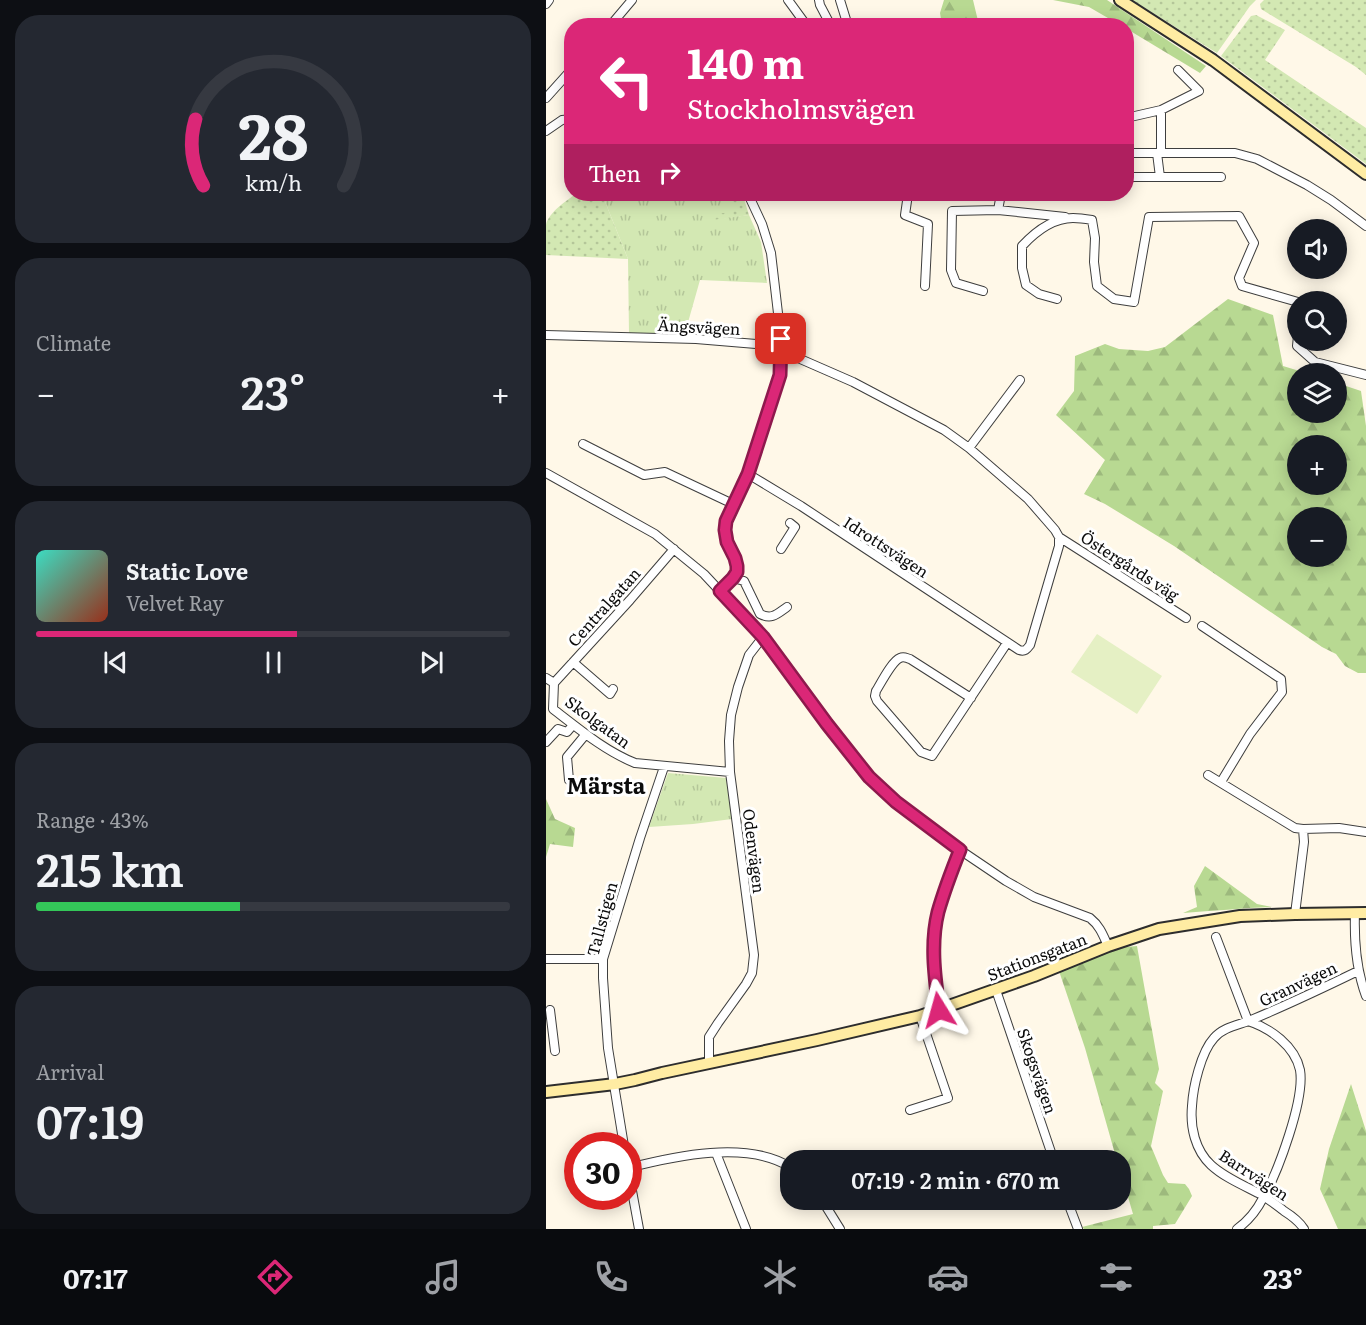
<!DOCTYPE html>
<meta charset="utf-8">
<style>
body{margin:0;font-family:Literata,serif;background:#242831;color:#f1f3f6;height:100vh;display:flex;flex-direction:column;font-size:22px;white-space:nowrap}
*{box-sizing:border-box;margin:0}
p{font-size:20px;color:#9ea1a6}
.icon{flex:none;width:33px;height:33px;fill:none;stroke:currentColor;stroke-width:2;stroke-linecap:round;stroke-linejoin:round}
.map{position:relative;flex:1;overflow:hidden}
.drawer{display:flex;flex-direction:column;gap:15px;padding:15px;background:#0d0f14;width:546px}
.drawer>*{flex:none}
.guide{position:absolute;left:18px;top:18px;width:570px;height:183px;border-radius:24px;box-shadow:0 3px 15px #0003;background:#db2777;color:#fff;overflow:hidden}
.fabs{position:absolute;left:741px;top:219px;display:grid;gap:12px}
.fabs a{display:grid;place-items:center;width:60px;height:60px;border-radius:50%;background:#171b24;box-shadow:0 3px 15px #0003;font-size:30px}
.speed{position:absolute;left:18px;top:1132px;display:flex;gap:12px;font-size:30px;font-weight:700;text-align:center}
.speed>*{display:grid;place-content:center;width:78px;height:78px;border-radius:50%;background:#171b24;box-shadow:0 3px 15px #0003;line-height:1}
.speed .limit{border:9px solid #d22;background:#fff;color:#111}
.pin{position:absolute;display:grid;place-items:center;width:51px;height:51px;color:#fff;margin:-26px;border-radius:12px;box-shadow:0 3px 9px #0006}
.me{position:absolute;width:66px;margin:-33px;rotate:352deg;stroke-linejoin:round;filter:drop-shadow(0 0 4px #0008)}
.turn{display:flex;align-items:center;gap:21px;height:126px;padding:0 24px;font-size:27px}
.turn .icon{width:78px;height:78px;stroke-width:2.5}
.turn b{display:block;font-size:42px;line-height:51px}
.then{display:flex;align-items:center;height:57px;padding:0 24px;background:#0003;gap:12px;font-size:22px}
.big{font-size:45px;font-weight:600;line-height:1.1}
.drawer .tile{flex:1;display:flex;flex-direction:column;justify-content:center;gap:9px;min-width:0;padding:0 21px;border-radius:24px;background:#242831}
.drawer .dial{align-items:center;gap:0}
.dial svg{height:156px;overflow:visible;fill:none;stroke:#363941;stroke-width:7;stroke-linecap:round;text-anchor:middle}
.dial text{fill:#f1f3f6;stroke:none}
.song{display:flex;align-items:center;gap:18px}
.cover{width:72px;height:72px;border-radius:9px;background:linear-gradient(135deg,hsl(170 70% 55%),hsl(10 70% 35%))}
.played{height:6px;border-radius:3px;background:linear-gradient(90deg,#db2777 55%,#363941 55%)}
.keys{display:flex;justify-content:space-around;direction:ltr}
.heat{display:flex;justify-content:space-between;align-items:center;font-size:33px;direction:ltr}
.charge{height:9px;border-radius:4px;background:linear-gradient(90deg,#34c759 43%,#363941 0)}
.trip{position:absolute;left:234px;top:1150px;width:351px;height:60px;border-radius:24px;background:#171b24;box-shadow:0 3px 15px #0003;font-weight:600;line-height:60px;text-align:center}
.tabs{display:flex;height:96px;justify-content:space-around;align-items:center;background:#090b0e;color:#9ea1a6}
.tabs .icon{width:42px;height:42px}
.tabs .active{color:#db2777}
.tabs b{font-size:27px;color:#f1f3f6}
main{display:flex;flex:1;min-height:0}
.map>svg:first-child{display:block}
.grass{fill:url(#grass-dots)}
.forest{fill:url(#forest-firs);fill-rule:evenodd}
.park{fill:url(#park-tufts)}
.pitch{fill:#e5f0c4}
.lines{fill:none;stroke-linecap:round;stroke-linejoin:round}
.street-casing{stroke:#3e3e3e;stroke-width:10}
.secondary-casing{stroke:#2d2d2d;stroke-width:14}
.street{stroke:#fff;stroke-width:8}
.secondary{stroke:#ffeca3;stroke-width:10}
.route-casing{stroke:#8e194d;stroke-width:15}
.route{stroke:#db2777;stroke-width:10}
.labels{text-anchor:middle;stroke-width:6;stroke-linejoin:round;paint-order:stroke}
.street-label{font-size:16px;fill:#0b0b0b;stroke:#fff}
.district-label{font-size:22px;font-weight:bold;fill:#0b0b0b;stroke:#fff}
</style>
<main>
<section class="drawer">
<div class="tile dial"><svg viewBox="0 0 100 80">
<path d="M14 69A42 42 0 1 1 86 69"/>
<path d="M14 69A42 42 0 0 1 10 35" stroke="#db2777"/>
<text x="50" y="56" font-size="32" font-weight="700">28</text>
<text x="50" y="72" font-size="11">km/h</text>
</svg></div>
<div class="tile"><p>Climate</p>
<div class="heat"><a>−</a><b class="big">23°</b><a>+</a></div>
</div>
<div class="tile">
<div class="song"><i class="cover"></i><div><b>Static Love</b><p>Velvet Ray</p></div></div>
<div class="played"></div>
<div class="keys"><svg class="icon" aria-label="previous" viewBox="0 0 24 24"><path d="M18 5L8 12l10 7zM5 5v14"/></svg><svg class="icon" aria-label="pause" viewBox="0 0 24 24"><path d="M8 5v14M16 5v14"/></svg><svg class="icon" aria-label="next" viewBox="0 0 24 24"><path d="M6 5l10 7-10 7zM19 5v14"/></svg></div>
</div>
<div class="tile"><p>Range · 43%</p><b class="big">215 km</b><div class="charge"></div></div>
<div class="tile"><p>Arrival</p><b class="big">07:19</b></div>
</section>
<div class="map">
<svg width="820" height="1229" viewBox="0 0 820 1229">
<defs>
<pattern id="grass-dots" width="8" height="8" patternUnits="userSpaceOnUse" patternTransform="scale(1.5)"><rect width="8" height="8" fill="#d3e8b3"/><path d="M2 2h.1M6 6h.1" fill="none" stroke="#b4c699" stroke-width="1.8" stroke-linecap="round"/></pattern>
<pattern id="forest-firs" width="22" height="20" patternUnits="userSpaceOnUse" patternTransform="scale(1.5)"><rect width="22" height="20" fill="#b8d992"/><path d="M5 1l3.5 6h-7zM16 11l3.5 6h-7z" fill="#9db97d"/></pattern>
<pattern id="park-tufts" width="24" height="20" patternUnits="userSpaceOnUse" patternTransform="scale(1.5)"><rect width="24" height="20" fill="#d3e8b3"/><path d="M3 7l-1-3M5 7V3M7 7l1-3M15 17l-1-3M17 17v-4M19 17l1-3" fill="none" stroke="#b4c699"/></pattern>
</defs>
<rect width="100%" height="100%" fill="#fff8e8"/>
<path class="grass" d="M 586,0 L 710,0 L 704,6 L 671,53 Z
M 718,0 L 820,0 L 820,75 L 810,67 L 715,9 L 714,4 Z
M 710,15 L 739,30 L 719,60 L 820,128 L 820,164 L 675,56 L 705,16 Z
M 30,194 L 56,194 L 82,259 L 0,255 C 0,245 0,234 0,225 C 2,213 21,200 30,194 Z
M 169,194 L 193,194 L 198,199 L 203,215 L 165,221 Z"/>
<path class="forest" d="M 398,0 L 427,0 L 433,25 L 396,25 L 394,13 Z
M 507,0 L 561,0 L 660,66 L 654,73 L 581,29 L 580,26 L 574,25 L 543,7 Z
M 682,299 L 727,315 L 737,366 L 760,373 L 752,374 L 752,412 L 790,412 L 791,383 L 815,391 L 820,426 L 820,673 L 812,673 L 799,666 L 790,654 L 776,647 L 628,546 L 559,504 L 538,494 L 559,460 L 510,415 L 528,391 L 529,356 L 559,344 L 573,349 L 602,351 L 619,347 ZM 752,446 L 790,446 L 790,484 L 752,484 ZM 752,518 L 790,518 L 790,556 L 752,556 Z
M 0,799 L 9,819 L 29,828 L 27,847 L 4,844 L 0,857 Z
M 659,866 L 711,904 L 726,907 C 696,908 667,911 637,913 L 651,907 L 648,886 Z
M 591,946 L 613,1069 L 609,1083 L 617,1091 L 605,1146 L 617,1175 L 622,1183 L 639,1184 L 643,1189 L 646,1196 L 629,1224 L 607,1226 L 607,1229 L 538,1229 L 536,1227 L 587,1214 L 575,1173 L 574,1161 L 571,1161 L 539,1048 L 513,971 L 568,948 Z
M 805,1084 L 820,1131 L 820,1229 L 792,1229 L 774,1189 L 783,1149 Z"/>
<path class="park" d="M 56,194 L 186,194 L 188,212 L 167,214 L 166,220 L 203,215 L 215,242 L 221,283 L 154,280 L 139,333 L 83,334 L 82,259 Z
M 122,773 L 180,778 L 186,819 L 147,824 L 103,827 Z"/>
<path class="pitch" d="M 551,634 L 616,676 L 591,714 L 525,672 Z"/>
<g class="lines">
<defs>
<path id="street" d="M 242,0 L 261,26
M 273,0 L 274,5 L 285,26
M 294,0 L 302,26
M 0,4 L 3,0
M 64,26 L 86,0
M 0,98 L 26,69
M 615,110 L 653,91 L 632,70
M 580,118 L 615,110 L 615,153
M 0,131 L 16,120 L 26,119
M 580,153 L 689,153 L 711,159 L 761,185 L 785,200 L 820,226
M 611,153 L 614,177 L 675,177
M 580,177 L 614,177
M 362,194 L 359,215 L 382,224 L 379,286
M 452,210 L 519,217
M 437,291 L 410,283 L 405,270 L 406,211 L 452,210 L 455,194
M 511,299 L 493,294 L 480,285 L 476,268 L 476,246 C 489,232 507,218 527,218 C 533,218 540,219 546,220 L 549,238 L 548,262 L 551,286 L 568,299 L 588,302 L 603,217 L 693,216 L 708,243 L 693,278 L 696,286 L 752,302
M 0,335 L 150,339 L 210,344 L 236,351 L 307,382 L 398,430 L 423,448 L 482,499 L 509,530 L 513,537 L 513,546 L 484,645 C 481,649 479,652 473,650 L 255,506 L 202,474
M 752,336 L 751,346 L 769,362 L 820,375
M 37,444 L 98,475 L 119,472 L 187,504
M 423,448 L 474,380
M 0,473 L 109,534 L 158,574 L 217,637 L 281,724 L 323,777 L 350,802 L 414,850 L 460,881 L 488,897 L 544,918 C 554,926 557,935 562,946
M 513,537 L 640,618
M 235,549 L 249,527 L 244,523
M 187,578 L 198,581 L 214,614 C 226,620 231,614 241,607
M 174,591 C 179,586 186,580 190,574 C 196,562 176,541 180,521 C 183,504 197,488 203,472 C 214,440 224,407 234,375 L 236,351 L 235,339 L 225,253 L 216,224 L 202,194
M 656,626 L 735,679 L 736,692 L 704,734 L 675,782
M 27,662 L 64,694 L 67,689
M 0,678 L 8,683
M 8,683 L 7,709 C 33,729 59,751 89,763 L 184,772
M 8,683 L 84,600 L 128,549
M 425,698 L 364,659 C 360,658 358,656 354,658 C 346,661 335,683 330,691 L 329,696 L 331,701 L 375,752 L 386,756 L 461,643
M 0,742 L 12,729 L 21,732 L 27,725
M 662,775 L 749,828 L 757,829
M 23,780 L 21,757 L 40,734
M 809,913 C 808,942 810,969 820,996
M 749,914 L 758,842 L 757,829 L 793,828 L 820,832
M 670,937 L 702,1021 C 724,1028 749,1046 754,1070 C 759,1099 732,1172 717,1198 C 711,1210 702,1221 691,1229
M 0,959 L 57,959
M 450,990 L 508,1161
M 4,1010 L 9,1051
M 393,1010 C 389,985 387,960 389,935 C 391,906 403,877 414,850
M 163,1063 L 163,1037 L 172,1023 L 200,984 L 206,973 L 208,955 L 184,772 L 183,741 L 185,715 L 192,687 L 203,655 L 217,637
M 364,1110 L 402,1098 L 374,1016
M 78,1146 L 62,1048 L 57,978 L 57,959 L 94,838 L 118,767
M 170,1153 L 200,1229
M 348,1161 L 358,1157
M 82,1168 C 129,1156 201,1140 244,1167
M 82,1169 L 93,1229
M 276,1200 L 294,1229
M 521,1200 L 532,1229
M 758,1229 C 753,1221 746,1216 738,1211 C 731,1205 723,1200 716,1195 C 699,1186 679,1178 665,1165 C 649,1150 644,1127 646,1106 C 647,1087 655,1052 668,1038 C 677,1027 693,1025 705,1020 C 741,1005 777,988 812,971"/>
<path id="secondary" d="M 574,0 L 667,60 L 820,174
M 0,1092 L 69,1084 L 89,1080 L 116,1073 L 271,1040 L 374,1016 L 488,976 L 562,946 L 613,929 L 694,916 L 749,914 L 820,913"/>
</defs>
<use href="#street" class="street-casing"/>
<use href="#secondary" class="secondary-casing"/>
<use href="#street" class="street"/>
<use href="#secondary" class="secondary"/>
</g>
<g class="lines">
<defs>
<path id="route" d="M 235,339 L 234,375 L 202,474 L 180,521 L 179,530 L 181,542 L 189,558 L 191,566 L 191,572 L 187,578 L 174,591 L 217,637 L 281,724 L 323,777 L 350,802 L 414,850 C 406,870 398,891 392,912 C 384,944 389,978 393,1010"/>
</defs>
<use href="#route" class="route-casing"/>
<use href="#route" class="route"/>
</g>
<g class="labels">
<g class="street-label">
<text transform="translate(153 327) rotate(3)" y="6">Ängsvägen</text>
<text transform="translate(340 547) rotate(33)" y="6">Idrottsvägen</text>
<text transform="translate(584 566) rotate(33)" y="6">Östergårds väg</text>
<text transform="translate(58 607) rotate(-48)" y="6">Centralgatan</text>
<text transform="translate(52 722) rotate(36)" y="6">Skolgatan</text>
<text transform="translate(208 851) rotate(83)" y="6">Odenvägen</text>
<text transform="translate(56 919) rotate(-75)" y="6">Tallstigen</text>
<text transform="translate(491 957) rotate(-21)" y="6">Stationsgatan</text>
<text transform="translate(752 984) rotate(-25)" y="6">Granvägen</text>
<text transform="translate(491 1071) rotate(71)" y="6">Skogsvägen</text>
<text transform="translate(708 1175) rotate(33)" y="6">Barrvägen</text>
</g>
<g class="district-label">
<text x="60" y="794">Märsta</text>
</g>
</g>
</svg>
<div class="fabs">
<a><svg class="icon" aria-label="sound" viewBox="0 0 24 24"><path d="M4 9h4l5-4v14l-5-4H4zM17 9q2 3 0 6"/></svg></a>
<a><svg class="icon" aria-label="search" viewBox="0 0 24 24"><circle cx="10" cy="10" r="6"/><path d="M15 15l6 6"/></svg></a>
<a><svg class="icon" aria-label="layers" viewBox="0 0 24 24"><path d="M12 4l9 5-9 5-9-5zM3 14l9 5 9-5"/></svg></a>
<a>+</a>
<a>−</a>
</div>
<div class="speed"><div class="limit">30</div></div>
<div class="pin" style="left:235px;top:339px;background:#d93025"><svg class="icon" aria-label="arrive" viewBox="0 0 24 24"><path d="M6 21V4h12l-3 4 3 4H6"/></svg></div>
<svg class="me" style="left:393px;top:1010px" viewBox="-20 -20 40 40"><path d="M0-17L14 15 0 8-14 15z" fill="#db2777" stroke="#fff" stroke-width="4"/></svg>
<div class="trip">07:19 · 2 min · 670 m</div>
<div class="guide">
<div class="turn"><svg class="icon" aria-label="left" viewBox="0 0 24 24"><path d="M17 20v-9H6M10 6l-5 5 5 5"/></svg><div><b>140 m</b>Stockholmsvägen</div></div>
<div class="then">Then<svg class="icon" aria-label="right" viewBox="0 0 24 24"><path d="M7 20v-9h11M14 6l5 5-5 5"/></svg></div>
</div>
</div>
</main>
<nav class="tabs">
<b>07:17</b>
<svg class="icon active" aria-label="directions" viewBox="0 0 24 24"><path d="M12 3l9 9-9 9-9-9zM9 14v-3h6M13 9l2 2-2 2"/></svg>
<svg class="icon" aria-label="music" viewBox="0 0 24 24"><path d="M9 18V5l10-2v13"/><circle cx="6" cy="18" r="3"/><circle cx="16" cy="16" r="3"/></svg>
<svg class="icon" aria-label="phone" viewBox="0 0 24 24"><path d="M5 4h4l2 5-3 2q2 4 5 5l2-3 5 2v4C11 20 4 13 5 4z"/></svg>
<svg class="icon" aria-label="climate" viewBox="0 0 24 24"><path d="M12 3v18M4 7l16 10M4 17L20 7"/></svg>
<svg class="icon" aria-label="car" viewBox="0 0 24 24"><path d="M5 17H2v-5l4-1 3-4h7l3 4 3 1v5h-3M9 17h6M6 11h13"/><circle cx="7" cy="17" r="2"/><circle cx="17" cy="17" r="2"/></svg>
<svg class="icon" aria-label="filters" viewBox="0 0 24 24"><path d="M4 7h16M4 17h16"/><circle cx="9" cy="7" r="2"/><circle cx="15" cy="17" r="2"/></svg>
<b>23°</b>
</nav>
